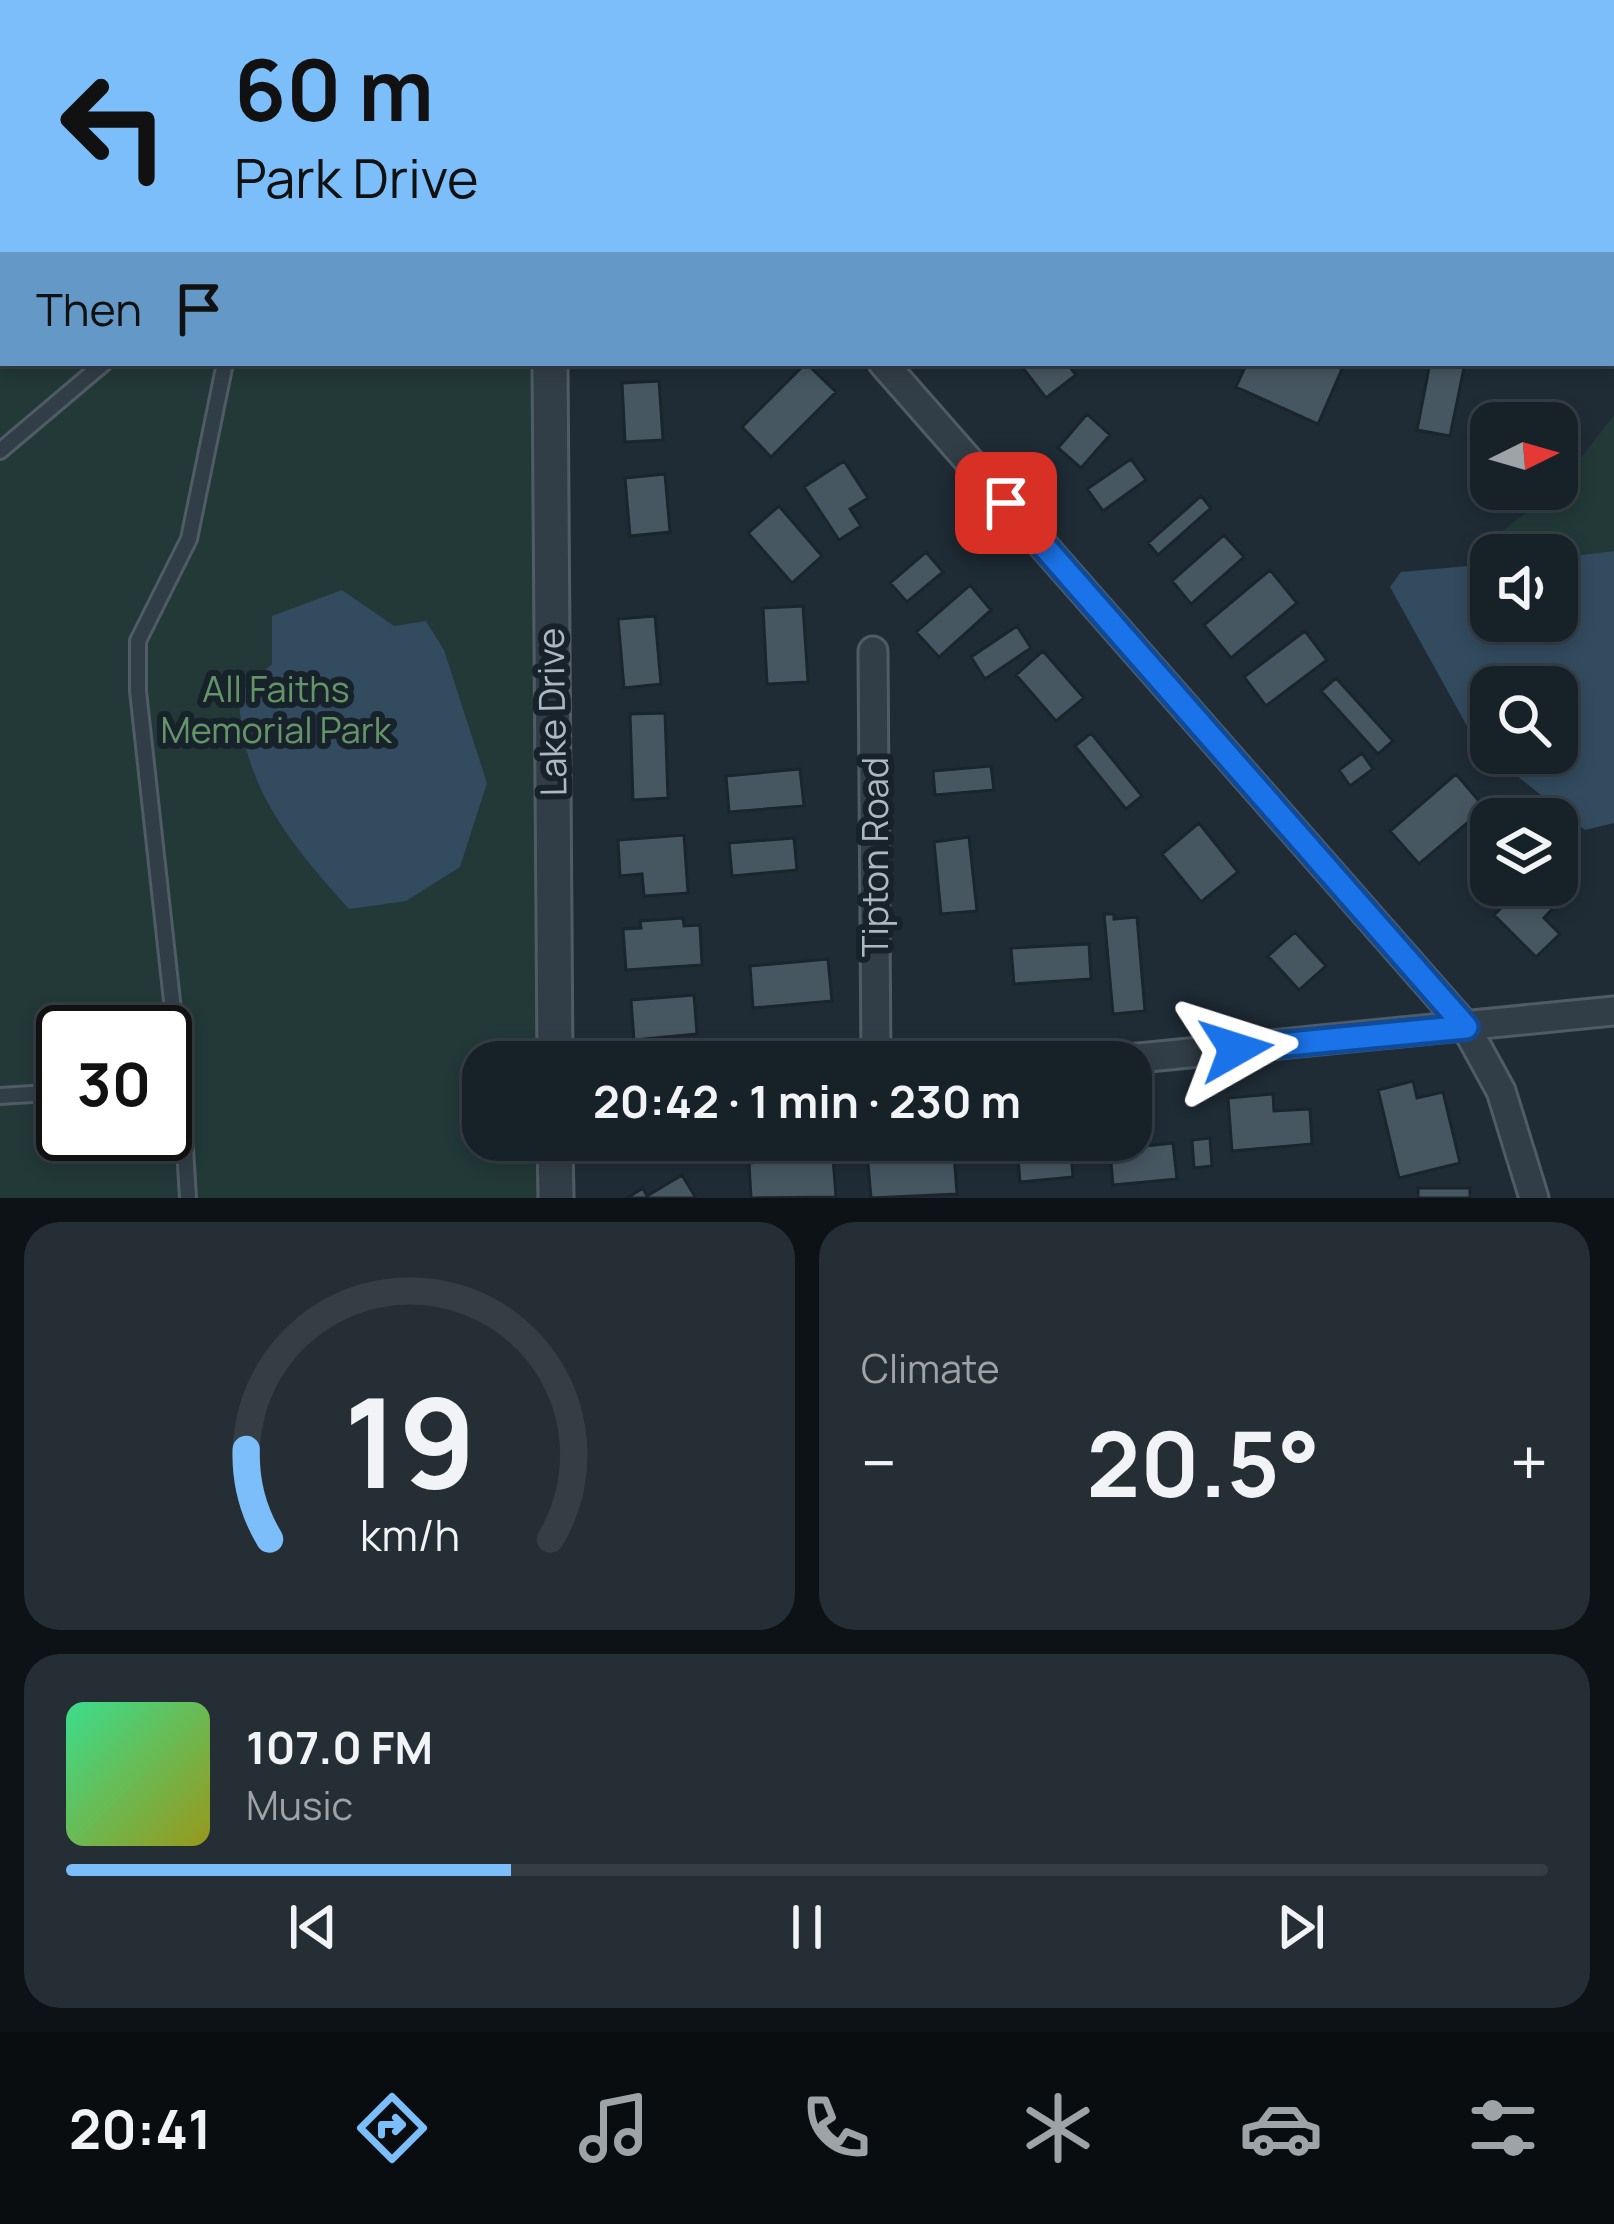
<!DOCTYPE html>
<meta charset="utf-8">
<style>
body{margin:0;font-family:Manrope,sans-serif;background:#242e34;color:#f1f3f6;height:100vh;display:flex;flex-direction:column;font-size:45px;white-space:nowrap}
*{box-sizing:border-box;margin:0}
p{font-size:39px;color:#9ea3a8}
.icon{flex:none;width:66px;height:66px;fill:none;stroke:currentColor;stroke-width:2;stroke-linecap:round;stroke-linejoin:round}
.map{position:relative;height:1198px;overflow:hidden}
.details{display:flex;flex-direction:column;gap:24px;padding:24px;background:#0d1216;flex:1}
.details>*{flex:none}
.hud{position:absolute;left:0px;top:0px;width:1614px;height:366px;box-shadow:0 6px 18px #0003,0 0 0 3px #363e45;background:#7cbef9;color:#111;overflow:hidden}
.needle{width:78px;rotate:85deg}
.tools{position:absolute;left:1470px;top:402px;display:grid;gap:24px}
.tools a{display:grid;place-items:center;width:108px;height:108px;border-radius:24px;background:#172128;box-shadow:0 6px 18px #0003,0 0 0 3px #363e45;font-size:60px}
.speed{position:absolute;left:36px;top:1005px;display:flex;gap:24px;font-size:60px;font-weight:700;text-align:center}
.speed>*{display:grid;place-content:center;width:156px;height:156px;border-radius:50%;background:#172128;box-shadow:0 6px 18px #0003,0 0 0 3px #363e45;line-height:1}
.speed .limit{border:6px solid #111;border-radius:18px;background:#fff;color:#111}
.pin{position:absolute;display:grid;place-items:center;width:102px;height:102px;color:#fff;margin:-51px;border-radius:24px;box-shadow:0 6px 18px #0006}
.me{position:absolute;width:132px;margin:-66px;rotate:84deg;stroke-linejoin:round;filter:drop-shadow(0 0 9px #0008)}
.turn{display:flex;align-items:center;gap:42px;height:252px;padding:0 36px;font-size:54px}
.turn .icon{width:156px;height:156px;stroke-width:2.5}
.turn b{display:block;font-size:84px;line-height:102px}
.then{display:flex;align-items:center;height:114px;padding:0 36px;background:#0003;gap:24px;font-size:45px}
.big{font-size:90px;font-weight:700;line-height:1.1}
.details .widget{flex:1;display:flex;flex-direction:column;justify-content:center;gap:18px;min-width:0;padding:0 42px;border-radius:36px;background:#242e34}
.details .dial{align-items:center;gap:0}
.dial svg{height:312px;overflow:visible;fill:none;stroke:#363e45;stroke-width:7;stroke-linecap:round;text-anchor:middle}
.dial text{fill:#f1f3f6;stroke:none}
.song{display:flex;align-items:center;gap:36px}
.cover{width:144px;height:144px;border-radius:18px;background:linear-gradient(135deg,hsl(150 70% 55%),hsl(60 70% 35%))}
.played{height:12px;border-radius:6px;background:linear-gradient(90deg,#7cbef9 30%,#363e45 30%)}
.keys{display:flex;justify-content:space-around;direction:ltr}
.heat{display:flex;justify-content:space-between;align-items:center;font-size:66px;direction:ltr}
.details .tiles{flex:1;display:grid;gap:24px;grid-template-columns:1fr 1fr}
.widget:last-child{grid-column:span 2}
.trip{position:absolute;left:462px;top:1041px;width:690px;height:120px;border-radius:36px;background:#172128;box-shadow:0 6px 18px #0003,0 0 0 3px #363e45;font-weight:700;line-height:120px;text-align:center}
.tabs{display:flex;height:192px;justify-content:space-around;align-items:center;background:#090d10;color:#9ea3a8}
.tabs .icon{width:84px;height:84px}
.tabs .selected{color:#7cbef9}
.tabs b{font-size:54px;color:#f1f3f6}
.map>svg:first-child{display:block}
.green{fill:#223938;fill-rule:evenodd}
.water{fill:#324b5e;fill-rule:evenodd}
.building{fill:#475762;stroke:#1a252d;stroke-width:3}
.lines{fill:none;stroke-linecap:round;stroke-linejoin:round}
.service-casing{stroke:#505c65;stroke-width:20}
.minor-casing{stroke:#505c65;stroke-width:33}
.tertiary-casing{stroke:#505c65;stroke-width:39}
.service{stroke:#323e47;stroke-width:14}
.minor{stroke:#323e47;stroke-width:27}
.tertiary{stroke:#323e47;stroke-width:33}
.route-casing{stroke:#114b97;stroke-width:30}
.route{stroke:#1a73e8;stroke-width:21}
.labels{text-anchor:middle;stroke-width:12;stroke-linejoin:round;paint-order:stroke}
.park-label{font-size:36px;fill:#649468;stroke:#18222b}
.street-label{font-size:36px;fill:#acb9c4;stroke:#18222b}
</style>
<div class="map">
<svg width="1614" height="1198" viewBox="0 0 1614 1198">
<rect width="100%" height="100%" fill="#1f2c36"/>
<path class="green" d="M 0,0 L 309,3 L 3,3 L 3,363 L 550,363 L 554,1062 L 483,1062 L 483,1140 L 555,1140 L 555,1198 L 0,1198 ZM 63,1032 L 165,1032 L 165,1134 L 63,1134 Z
M 1614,415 L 1614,551 L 1557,558 L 1557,555 L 1503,555 L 1498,534 L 1557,489 Z"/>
<path class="water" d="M 1614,551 L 1614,823 L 1585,830 L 1477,744 L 1390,587 L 1401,572 L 1491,564 L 1491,621 L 1557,621 L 1557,558 ZM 1491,687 L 1557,687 L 1557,753 L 1491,753 Z
M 342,590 L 394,626 L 426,621 L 444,650 L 487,783 L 460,867 L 406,901 L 349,909 C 291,844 240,785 239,693 L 272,664 L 272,616 Z"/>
<path class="building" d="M 806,363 L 836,392 L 771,457 L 742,427 Z
M 1019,363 L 1067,363 L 1076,375 L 1046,398 Z
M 1247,363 L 1329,363 L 1342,369 L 1318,424 L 1236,387 Z
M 1430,363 L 1465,363 L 1450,436 L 1417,430 Z
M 659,381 L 663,440 L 625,442 L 622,383 Z
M 1087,414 L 1110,435 L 1081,468 L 1058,448 Z
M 1131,459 L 1146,480 L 1103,511 L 1087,489 Z
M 844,461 L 868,498 L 850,509 L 861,526 L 839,540 L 804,487 Z
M 665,474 L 670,532 L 630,536 L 625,478 Z
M 1201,496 L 1211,508 L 1158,555 L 1148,543 Z
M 779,506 L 822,556 L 792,583 L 748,533 Z
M 1224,535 L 1244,557 L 1191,604 L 1172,581 Z
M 926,552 L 943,572 L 907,602 L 890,583 Z
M 1270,570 L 1297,603 L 1231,658 L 1204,625 Z
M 970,585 L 991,610 L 939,657 L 916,632 Z
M 803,606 L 808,682 L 767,684 L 763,608 Z
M 655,616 L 661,684 L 624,688 L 618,619 Z
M 1017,626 L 1031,648 L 985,679 L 971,657 Z
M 1305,631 L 1327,660 L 1266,706 L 1244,677 Z
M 1043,651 L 1084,698 L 1056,721 L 1016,675 Z
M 1336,678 L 1393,741 L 1378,754 L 1321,691 Z
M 665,713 L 668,798 L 633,800 L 630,714 Z
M 1091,733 L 1142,796 L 1126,809 L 1075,746 Z
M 1362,753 L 1373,769 L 1350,786 L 1339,770 Z
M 991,766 L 994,790 L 935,795 L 933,771 Z
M 800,769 L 804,806 L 729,812 L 726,776 Z
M 1456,774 L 1485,808 L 1419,864 L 1390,831 Z
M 1199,823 L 1238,872 L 1201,902 L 1162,854 Z
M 684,835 L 688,893 L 644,896 L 642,874 L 620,876 L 618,840 Z
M 969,837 L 977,911 L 941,914 L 934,842 Z
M 794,838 L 797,870 L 732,876 L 729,843 Z
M 1524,885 L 1535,885 L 1555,906 L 1544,918 L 1560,934 L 1536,957 L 1494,915 Z
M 1104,914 L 1114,914 L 1114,919 L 1137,917 L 1145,1011 L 1113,1014 Z
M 683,918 L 684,926 L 700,925 L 702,965 L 626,970 L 623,929 L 641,928 L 640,921 Z
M 1295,932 L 1326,966 L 1299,990 L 1268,956 Z
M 1089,944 L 1091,979 L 1014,984 L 1011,948 Z
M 828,959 L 832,1001 L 753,1008 L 750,966 Z
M 694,995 L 697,1034 L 634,1040 L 631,1000 Z
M 1413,1081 L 1417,1098 L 1443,1092 L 1460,1163 L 1399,1178 L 1378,1090 Z
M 1273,1094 L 1274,1111 L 1310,1109 L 1312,1144 L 1232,1151 L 1228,1098 Z
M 1210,1138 L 1212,1166 L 1194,1168 L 1192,1140 Z
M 866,1140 L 888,1140 L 889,1159 L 954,1153 L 957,1194 L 871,1198 Z
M 1109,1140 L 1125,1140 L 1126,1148 L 1173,1143 L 1177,1179 L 1113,1185 Z
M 1070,1141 L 1073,1177 L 1020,1182 L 1017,1145 Z
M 833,1157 L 836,1197 L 751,1198 L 749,1163 Z
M 682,1175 L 696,1198 L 627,1198 L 643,1188 L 647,1196 Z
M 1418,1188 L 1470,1188 L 1470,1198 L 1418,1198 Z"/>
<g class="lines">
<defs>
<path id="service" d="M 510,3 L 513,0
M 0,451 L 104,363
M 181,1083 L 138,691 L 138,641 L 189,539 L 225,363
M 165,1084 L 181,1083 L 188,1198
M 0,1096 L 63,1092"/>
<path id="minor" d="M 574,0 L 576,3
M 1085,0 L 1087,3
M 1611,285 L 1614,285
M 883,363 L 1466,1027 L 1501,1091 L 1534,1198
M 873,651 L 876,1062
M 1098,1062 L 1614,1011"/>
<path id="tertiary" d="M 615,3 L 616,0
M 550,363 L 555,1062
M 555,1140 L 556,1198"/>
</defs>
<use href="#service" class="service-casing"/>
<use href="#minor" class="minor-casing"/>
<use href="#tertiary" class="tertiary-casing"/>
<use href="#service" class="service"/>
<use href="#minor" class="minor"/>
<use href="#tertiary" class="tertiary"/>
</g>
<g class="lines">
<defs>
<path id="route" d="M 1006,503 L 1466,1027 L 1236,1049"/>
</defs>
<use href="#route" class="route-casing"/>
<use href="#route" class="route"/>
</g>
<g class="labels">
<g class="park-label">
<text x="276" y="702">All Faiths<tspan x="276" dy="41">Memorial Park</tspan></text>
</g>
<g class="street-label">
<text transform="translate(552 712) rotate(-91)" y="13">Lake Drive</text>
<text transform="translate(875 857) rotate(-90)" y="13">Tipton Road</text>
</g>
</g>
</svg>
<div class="tools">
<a><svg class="needle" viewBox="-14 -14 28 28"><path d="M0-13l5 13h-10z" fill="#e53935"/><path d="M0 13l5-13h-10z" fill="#9ea3a8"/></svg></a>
<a><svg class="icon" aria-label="sound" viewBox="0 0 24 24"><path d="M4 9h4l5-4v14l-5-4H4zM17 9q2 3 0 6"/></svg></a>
<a><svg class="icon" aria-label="search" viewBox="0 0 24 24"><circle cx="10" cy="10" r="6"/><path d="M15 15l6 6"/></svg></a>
<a><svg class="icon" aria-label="layers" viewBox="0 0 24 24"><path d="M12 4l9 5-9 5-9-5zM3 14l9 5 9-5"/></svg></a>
</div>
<div class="speed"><div class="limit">30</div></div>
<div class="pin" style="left:1006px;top:503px;background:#d93025"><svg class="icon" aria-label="arrive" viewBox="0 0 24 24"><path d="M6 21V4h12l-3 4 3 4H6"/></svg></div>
<svg class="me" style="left:1236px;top:1049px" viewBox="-20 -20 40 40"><path d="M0-17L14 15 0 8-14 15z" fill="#1a73e8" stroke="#fff" stroke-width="4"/></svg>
<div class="trip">20:42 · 1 min · 230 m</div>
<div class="hud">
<div class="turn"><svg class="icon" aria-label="left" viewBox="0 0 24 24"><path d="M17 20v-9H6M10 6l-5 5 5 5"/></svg><div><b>60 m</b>Park Drive</div></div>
<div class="then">Then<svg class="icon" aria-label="arrive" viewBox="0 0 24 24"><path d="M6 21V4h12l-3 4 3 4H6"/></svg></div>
</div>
</div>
<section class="details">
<div class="tiles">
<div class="widget dial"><svg viewBox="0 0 100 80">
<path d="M14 69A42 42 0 1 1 86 69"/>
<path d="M14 69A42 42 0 0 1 8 46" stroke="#7cbef9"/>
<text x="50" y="56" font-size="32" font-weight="700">19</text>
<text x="50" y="72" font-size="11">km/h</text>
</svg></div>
<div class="widget"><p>Climate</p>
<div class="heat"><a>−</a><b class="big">20.5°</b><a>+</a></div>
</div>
<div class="widget">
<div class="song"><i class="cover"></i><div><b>107.0 FM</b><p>Music</p></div></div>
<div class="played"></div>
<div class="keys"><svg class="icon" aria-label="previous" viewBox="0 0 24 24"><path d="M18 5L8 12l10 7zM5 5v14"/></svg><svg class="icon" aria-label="pause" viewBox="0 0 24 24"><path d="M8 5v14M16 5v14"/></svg><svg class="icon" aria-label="next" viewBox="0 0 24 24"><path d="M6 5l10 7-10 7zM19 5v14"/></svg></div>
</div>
</div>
</section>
<nav class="tabs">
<b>20:41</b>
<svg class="icon selected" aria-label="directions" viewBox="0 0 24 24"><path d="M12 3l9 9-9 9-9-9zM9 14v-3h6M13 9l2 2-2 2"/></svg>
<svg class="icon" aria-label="music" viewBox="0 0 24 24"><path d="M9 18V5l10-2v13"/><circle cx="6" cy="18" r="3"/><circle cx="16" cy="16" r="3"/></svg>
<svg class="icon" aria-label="phone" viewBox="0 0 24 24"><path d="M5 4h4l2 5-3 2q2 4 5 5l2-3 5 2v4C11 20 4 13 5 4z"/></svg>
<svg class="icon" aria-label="climate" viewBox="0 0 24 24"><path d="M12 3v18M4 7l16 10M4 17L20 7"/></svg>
<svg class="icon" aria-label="car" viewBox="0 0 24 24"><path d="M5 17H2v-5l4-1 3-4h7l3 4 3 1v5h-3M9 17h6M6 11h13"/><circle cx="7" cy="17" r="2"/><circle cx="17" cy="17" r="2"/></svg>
<svg class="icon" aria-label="filters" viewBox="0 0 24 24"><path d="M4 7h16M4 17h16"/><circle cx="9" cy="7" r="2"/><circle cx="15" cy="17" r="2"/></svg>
</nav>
